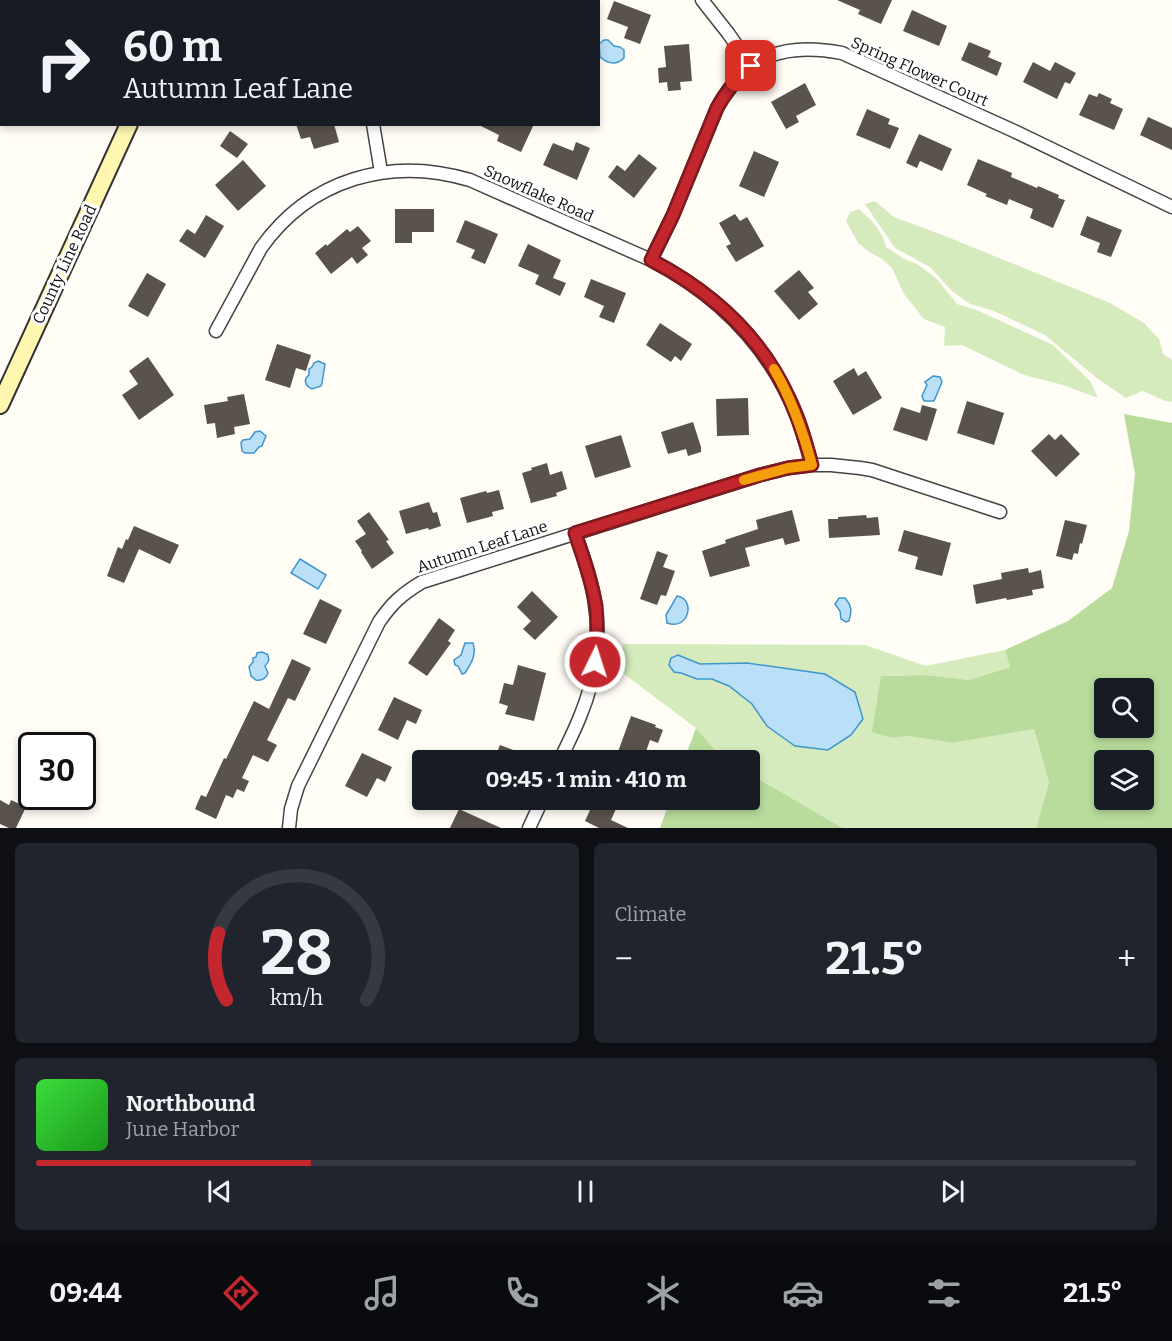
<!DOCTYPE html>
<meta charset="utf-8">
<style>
body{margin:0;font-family:Bitter,serif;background:#20242c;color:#f1f3f6;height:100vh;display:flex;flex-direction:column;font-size:22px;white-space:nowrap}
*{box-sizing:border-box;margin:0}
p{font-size:20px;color:#9ea1a6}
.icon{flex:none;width:33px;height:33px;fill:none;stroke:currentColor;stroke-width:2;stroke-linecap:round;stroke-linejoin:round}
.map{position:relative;height:828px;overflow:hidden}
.sheet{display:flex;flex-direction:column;gap:15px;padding:15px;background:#0d0f14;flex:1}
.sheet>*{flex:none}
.top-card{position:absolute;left:0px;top:0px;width:600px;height:126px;box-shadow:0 3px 9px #0003;background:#171b24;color:#f1f3f6;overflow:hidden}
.tools{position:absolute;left:1094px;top:678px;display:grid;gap:12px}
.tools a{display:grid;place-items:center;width:60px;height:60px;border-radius:6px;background:#171b24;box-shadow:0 3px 9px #0003;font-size:30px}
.speed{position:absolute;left:18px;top:732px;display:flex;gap:12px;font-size:30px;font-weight:700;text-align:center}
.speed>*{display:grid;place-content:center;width:78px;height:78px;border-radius:50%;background:#171b24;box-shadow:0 3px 9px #0003;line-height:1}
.speed .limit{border:3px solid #111;border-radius:9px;background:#fff;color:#111}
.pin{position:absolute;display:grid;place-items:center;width:51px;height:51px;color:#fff;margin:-26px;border-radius:12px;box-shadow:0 3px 9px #0006}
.me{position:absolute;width:66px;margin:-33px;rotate:4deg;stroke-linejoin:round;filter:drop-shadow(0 0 4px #0008)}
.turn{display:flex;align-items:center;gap:21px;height:126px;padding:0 24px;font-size:27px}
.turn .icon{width:78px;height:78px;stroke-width:2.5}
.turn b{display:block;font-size:42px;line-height:51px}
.big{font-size:45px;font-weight:700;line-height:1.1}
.sheet .tile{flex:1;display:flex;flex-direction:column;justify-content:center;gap:9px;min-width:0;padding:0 21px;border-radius:9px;background:#20242c}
.sheet .dial{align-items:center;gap:0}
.dial svg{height:156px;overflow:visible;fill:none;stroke:#363941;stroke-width:7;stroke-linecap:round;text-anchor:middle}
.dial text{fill:#f1f3f6;stroke:none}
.song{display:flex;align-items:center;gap:18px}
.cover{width:72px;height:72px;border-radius:9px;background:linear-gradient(135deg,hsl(120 70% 55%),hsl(120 70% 35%))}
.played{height:6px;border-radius:3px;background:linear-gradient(90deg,#c4262e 25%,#363941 25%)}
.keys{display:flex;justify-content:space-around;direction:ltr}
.heat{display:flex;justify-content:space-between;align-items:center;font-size:33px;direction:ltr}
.sheet .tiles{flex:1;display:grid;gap:15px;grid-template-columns:1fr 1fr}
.tile:last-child{grid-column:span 2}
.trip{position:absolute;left:412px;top:750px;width:348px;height:60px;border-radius:6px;background:#171b24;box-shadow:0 3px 9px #0003;font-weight:700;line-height:60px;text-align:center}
.dock{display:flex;height:96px;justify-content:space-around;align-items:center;background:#090b0e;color:#9ea1a6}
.dock .icon{width:42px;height:42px}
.dock .on{color:#c4262e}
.dock b{font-size:27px;color:#f1f3f6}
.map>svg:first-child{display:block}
.green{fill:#d5ebbd}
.forest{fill:#b9dc9c;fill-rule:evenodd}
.water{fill:#b9e0f7;stroke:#3f96cf;stroke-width:1.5}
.building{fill:#5a524d}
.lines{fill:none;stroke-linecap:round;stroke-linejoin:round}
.street-casing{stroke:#444;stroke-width:15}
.secondary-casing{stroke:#333;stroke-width:20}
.street{stroke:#fff;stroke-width:12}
.secondary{stroke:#fff6b0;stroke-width:16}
.route-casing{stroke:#7f191e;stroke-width:15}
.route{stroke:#c4262e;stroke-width:10}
.slow{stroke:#f59e0b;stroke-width:10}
.labels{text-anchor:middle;stroke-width:6;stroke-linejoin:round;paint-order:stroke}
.street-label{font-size:16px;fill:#111;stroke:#fff}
</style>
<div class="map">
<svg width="1172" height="828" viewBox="0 0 1172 828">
<rect width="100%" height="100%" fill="#fffdf5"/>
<path class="green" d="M 875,201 L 894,217 L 950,238 L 1110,303 L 1144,323 L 1159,339 L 1163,354 L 1172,360 L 1172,402 L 1165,401 L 1143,391 L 1126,398 L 1098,379 L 1045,335 L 994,311 L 970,304 L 952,291 L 930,267 L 895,248 L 865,204 Z
M 859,209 C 872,221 882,230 886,247 L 904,259 L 917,264 L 936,278 L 957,304 L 979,311 L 1053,345 L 1090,381 L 1098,398 L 1063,385 L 1024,375 L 962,345 L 944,346 L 945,327 L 924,319 L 904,294 L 892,268 L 882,259 L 868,251 L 858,243 L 846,221 L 850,212 Z
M 623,644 L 865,645 L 926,666 L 1005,650 L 1010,667 L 969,680 L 927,675 L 881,676 L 893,738 L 908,736 L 953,743 L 1034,729 L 1049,782 L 1036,828 L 843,828 L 750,774 L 750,760 L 726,760 L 722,758 L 696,728 L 620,671 Z"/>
<path class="forest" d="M 1124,414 L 1172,423 L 1172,828 L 1036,828 L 1049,782 L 1034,729 L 953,743 L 908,736 L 893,738 L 872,732 L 881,676 L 927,675 L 969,680 L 1010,667 L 1005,650 L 1068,621 L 1112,588 L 1129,531 L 1135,474 ZM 1104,688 L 1143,688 L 1143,728 L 1104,728 ZM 1104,760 L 1143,760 L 1143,800 L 1104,800 Z
M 696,728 L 722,758 L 726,760 L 684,760 Z
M 750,774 L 843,828 L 660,828 L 670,800 L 750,800 Z"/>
<path class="water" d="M 604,40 L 608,40 L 614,46 L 620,47 L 624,50 L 624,58 C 616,66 607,63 600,57 L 599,44 Z
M 318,361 L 325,364 L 322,383 L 321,386 L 312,389 C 305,386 303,379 309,375 L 309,369 L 312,367 L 314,363 Z
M 933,376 L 940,377 L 942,382 L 934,401 L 924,401 L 922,396 L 927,385 L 925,382 Z
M 260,431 L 266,436 L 262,446 L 259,447 L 254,453 L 245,453 L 242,451 L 241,443 L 243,440 L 250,439 L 255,432 Z
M 300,559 L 326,575 L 318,589 L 291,573 Z
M 677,596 C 696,599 689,631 667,623 L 666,615 Z
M 839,598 L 845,598 C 852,606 852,611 849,621 L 846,622 L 841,619 L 840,611 L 835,604 Z
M 465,643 L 473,643 C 477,654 471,664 465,673 L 462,674 L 458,666 L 455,665 L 454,660 L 461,655 Z
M 262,652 L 267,654 C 270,659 269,662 265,666 L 268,673 C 266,678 262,681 256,680 L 251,676 L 249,667 L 253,662 L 253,658 L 256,657 L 257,653 Z
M 678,655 L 700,664 L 747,663 L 825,674 L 855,692 L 863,719 L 851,735 L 828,750 L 795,746 L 767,726 L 752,704 L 729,686 L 712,679 L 697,679 L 681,673 L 674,672 L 669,665 L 671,658 Z"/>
<path class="building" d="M 837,0 L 892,0 L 881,24 L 858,14 L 860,10 Z
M 614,1 L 651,15 L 640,44 L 624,38 L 628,27 L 607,19 Z
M 912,10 L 947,26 L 939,46 L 903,31 Z
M 969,42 L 991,51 L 988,57 L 1002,63 L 997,76 L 961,60 Z
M 689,44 L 692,81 L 680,82 L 681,90 L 668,91 L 667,82 L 659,83 L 658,68 L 666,67 L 664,46 Z
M 1033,62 L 1050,71 L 1055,62 L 1076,73 L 1070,84 L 1065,82 L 1057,99 L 1023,82 Z
M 805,83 L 816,105 L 796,116 L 799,122 L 786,129 L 771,102 Z
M 1099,93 L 1112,99 L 1110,103 L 1123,109 L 1114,130 L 1079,115 L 1089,94 L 1097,97 Z
M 867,109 L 890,119 L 888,124 L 899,128 L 890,149 L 856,135 Z
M 1148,117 L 1172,128 L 1172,150 L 1140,135 Z
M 296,124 L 334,124 L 339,142 L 314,149 L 310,137 L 301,139 Z
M 477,124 L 534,124 L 521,152 L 497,141 L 499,135 Z
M 230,131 L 248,144 L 237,158 L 220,146 Z
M 919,134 L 952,149 L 942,171 L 920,161 L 917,168 L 906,163 Z
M 576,142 L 590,148 L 577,180 L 543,165 L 553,143 L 573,151 Z
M 754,151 L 779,162 L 764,197 L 739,186 Z
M 639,154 L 657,168 L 634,198 L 608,177 L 617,165 L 625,171 Z
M 978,159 L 1012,173 L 1011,177 L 1037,188 L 1038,186 L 1059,195 L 1058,198 L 1065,200 L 1053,228 L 1030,218 L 1033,209 L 1009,199 L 1007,205 L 985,196 L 987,194 L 967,185 Z
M 243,160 L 266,186 L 238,211 L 215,185 Z
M 395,209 L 434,209 L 434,232 L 412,232 L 412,243 L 395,243 Z
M 735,214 L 740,221 L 747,217 L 764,246 L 736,262 L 726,246 L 731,244 L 719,223 Z
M 206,215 L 224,226 L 205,258 L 179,241 L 187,229 L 195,234 Z
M 1087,216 L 1122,230 L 1111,257 L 1097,252 L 1100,243 L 1080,235 Z
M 465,220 L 498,234 L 485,264 L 471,258 L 475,250 L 456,242 Z
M 358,226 L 371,241 L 362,248 L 368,255 L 357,264 L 352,257 L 331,274 L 315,253 L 326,244 L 327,246 L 347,229 L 350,232 Z
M 528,244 L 561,260 L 553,278 L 566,283 L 560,296 L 535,284 L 539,275 L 518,266 Z
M 799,270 L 814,288 L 808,292 L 818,304 L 799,320 L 774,291 Z
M 147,273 L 166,284 L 148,317 L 128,306 Z
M 591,279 L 626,293 L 614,323 L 599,317 L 604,306 L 584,297 Z
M 660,323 L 692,344 L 681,361 L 675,356 L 671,362 L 646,345 Z
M 277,344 L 311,355 L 306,371 L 296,368 L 290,388 L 265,380 Z
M 148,357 L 174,395 L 139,420 L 122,395 L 138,384 L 129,371 Z
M 854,368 L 858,376 L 866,371 L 882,398 L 853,415 L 833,381 Z
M 244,394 L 250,424 L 234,427 L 235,434 L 217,438 L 215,423 L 207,424 L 204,405 L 228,401 L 227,397 Z
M 748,398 L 749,435 L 717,436 L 716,399 Z
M 967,401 L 1004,413 L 994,445 L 957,433 Z
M 922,405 L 937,409 L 927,441 L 893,430 L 901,407 L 920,413 Z
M 693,422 L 701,447 L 701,452 L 688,456 L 686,449 L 668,454 L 661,432 Z
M 1049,434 L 1055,440 L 1061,434 L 1080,454 L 1056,477 L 1031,451 Z
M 621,435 L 631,467 L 595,478 L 585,446 Z
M 547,463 L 550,475 L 562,471 L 567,489 L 556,493 L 557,496 L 531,503 L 522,473 L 532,470 L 531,468 Z
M 499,490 L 504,509 L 492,512 L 493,516 L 467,523 L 460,498 L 486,491 L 487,493 Z
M 429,502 L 433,513 L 437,512 L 441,526 L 429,530 L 428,528 L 406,534 L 399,511 Z
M 792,510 L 800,541 L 785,545 L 783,538 L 745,548 L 750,566 L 710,577 L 702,551 L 726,543 L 725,540 L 758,529 L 756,520 Z
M 369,512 L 389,540 L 386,541 L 394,553 L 372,569 L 361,552 L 362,551 L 355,541 L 366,534 L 357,521 Z
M 866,515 L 867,518 L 878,517 L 880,535 L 829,538 L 828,519 L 838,519 L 838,517 Z
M 1065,520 L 1087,525 L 1082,544 L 1080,543 L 1078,554 L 1074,553 L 1072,560 L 1056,556 Z
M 134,526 L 179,545 L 170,564 L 139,549 L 124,583 L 107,576 L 118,547 L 122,549 L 126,539 L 128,540 Z
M 904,530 L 951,543 L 942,576 L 915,569 L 918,557 L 898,551 Z
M 657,551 L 668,555 L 663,567 L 675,571 L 666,596 L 661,595 L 657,605 L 640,599 Z
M 1028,568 L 1029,573 L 1041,570 L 1044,588 L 1032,590 L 1033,595 L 1007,600 L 1006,598 L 976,604 L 973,585 L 1002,579 L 1001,573 Z
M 532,591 L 558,617 L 535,640 L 523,629 L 531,621 L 517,607 Z
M 320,599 L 342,610 L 326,644 L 303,634 Z
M 439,618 L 455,630 L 448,641 L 451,643 L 427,676 L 408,663 Z
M 292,659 L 311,668 L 295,701 L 288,698 L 267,740 L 277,745 L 268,762 L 253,755 L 242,778 L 249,781 L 244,792 L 237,789 L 233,798 L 226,795 L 216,819 L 195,809 L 201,795 L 206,797 L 224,758 L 226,759 L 254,701 L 269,709 Z
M 518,665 L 546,673 L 534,721 L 505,714 L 508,706 L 499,703 L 504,683 L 513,685 Z
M 394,697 L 422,710 L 416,724 L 407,720 L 398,740 L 378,730 Z
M 631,716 L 656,725 L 655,727 L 663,730 L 658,743 L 650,740 L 643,760 L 615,760 Z
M 500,745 L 537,759 L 537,760 L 494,760 Z
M 362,753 L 392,767 L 385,782 L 377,778 L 367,797 L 345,786 Z
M 0,800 L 9,805 L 11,800 L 26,807 L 16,828 L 9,828 L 0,824 Z
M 593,800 L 620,800 L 611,820 L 628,828 L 599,828 L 585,821 L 590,810 L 588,809 Z
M 459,809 L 501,828 L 450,828 Z"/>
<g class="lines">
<defs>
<path id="street" d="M 302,0 L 304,2
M 702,0 L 728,33 L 751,66
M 373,124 L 381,172
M 651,260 L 673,215 L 717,108 C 746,55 784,42 842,53 L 1014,131 L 1172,207
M 216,331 L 261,248 C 310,179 390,156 470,180 L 651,260 C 718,295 769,345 797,417 C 803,432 807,449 812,465
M 560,760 C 567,745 575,730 581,714 C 595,680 601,641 595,605 C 592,580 583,556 575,533
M 289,828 L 291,809 L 298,786 L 379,622 C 392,603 402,594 422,582 L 760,475 L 788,468 L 812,465 L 831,465 L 860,468 L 872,470 L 1000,512
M 529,828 L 542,800"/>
<path id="secondary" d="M 187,2 L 187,0
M 0,405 L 129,124"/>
</defs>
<use href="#street" class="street-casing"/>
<use href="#secondary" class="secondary-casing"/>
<use href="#street" class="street"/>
<use href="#secondary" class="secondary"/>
</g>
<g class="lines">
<defs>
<path id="route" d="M 595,662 C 597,643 598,625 596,606 C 592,581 583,557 575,533 L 760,475 L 788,468 L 812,465 C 806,443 800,421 790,400 C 762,337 711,291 651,260 L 673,215 L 717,108 C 726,91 737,79 751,66"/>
</defs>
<use href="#route" class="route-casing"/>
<use href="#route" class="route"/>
<path class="slow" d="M 744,480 L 788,468 L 812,465 C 803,431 792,400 774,369"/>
</g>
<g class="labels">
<g class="street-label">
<text transform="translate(920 71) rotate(24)" y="6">Spring Flower Court</text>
<text transform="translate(539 193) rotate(24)" y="6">Snowflake Road</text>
<text transform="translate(64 264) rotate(-65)" y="6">County Line Road</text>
<text transform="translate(482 546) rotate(-18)" y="6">Autumn Leaf Lane</text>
</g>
</g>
</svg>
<div class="tools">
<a><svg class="icon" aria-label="search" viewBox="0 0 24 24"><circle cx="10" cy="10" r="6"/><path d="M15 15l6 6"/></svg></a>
<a><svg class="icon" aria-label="layers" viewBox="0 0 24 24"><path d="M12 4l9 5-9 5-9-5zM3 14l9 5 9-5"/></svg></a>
</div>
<div class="speed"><div class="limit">30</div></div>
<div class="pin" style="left:751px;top:66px;background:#d93025"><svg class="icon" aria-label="arrive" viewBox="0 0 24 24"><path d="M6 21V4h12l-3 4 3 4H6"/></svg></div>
<svg class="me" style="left:595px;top:662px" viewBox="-20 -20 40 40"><circle r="17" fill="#c4262e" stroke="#fff" stroke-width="3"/><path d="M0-11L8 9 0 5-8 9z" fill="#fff"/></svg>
<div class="trip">09:45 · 1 min · 410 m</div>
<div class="top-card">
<div class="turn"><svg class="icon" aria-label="right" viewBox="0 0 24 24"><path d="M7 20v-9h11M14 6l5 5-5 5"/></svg><div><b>60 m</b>Autumn Leaf Lane</div></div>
</div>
</div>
<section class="sheet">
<div class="tiles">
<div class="tile dial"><svg viewBox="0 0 100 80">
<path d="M14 69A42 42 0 1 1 86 69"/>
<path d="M14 69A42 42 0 0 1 10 35" stroke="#c4262e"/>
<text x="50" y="56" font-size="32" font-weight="700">28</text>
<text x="50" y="72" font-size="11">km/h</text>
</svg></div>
<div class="tile"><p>Climate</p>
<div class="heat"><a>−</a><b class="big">21.5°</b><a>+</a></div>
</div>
<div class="tile">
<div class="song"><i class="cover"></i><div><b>Northbound</b><p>June Harbor</p></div></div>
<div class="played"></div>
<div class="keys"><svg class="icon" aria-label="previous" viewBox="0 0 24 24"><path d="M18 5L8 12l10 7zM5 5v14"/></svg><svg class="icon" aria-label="pause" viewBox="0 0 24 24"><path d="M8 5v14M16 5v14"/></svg><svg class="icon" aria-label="next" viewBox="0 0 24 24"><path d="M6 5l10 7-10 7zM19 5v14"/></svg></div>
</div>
</div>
</section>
<nav class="dock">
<b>09:44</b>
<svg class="icon on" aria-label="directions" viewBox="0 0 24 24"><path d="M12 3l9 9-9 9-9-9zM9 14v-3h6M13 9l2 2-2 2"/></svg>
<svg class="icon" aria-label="music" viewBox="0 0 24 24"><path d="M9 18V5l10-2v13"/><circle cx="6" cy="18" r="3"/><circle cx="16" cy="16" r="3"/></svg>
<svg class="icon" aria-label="phone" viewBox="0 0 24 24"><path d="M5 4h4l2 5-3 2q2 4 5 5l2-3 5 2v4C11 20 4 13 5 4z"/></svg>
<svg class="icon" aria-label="climate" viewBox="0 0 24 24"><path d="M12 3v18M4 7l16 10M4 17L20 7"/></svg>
<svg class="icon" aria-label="car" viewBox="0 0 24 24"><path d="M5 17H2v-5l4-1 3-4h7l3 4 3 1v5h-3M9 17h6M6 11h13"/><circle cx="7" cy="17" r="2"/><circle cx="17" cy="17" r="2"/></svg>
<svg class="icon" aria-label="filters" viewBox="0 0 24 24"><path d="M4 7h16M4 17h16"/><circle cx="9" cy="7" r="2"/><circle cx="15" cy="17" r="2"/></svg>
<b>21.5°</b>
</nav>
